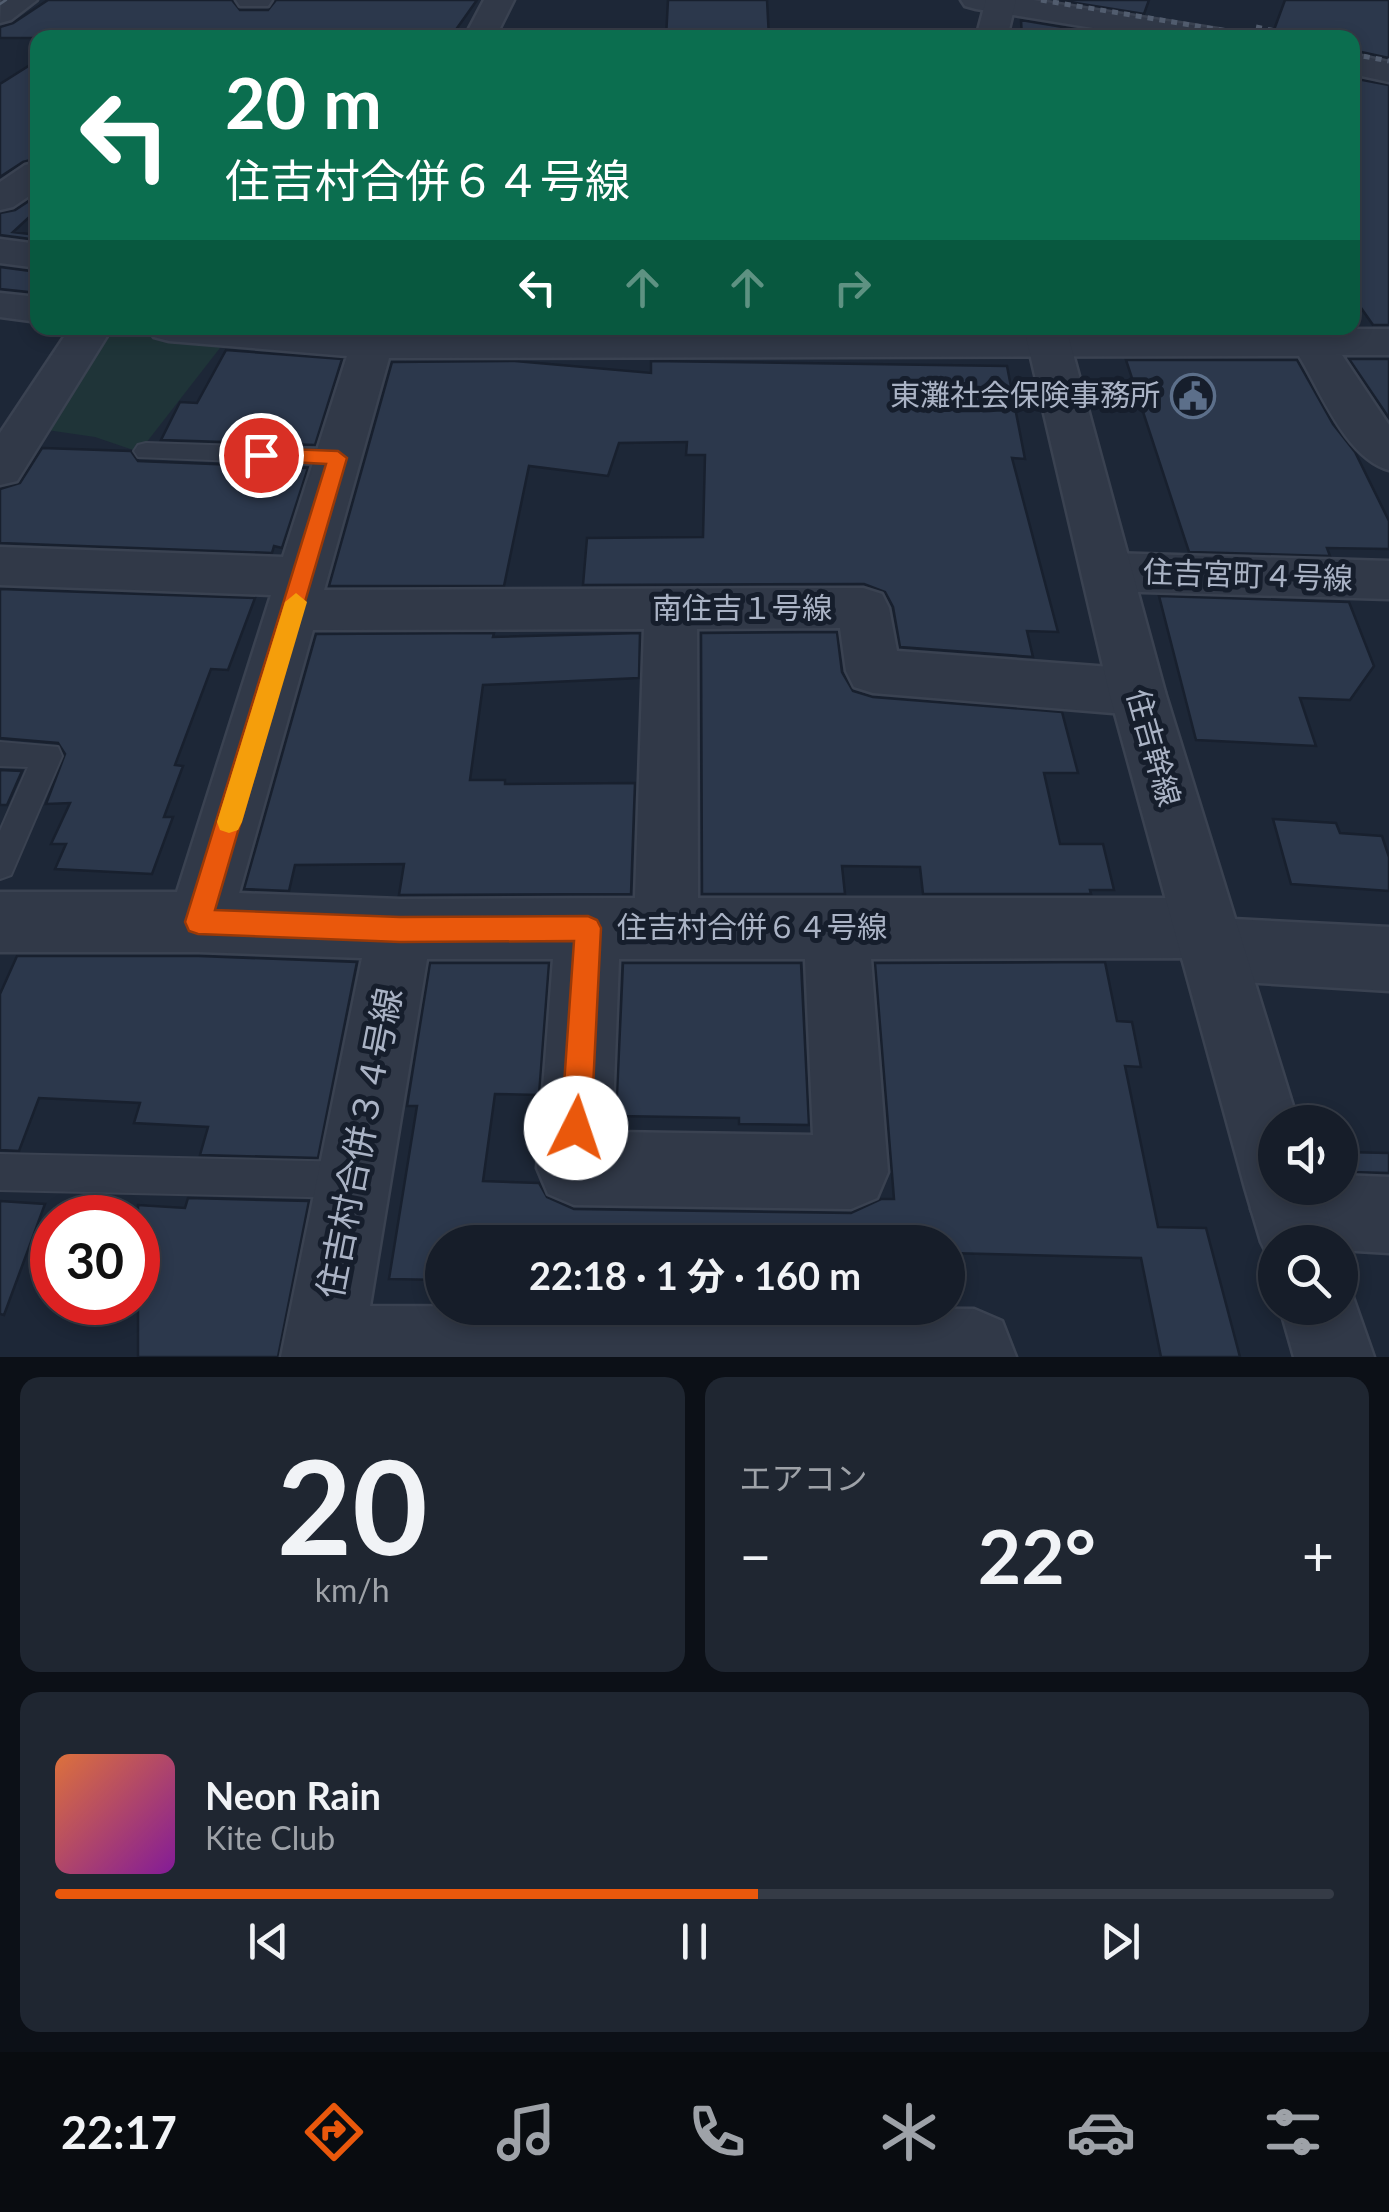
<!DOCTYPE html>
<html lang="ja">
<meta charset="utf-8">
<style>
body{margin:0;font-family:Lato,"Noto Sans JP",sans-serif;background:#1f2631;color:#f1f3f6;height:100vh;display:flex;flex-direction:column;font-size:38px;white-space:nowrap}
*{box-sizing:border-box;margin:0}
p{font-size:32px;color:#9ea2a8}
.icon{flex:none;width:55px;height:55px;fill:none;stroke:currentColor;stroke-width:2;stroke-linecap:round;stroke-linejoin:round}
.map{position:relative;height:1357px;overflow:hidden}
.details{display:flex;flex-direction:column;gap:20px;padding:20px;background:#0c1017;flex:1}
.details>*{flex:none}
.banner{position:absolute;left:30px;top:30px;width:1330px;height:305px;border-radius:20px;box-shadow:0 5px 15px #0003,0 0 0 2px #353b46;background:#0b6e4f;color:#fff;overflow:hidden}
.fabs{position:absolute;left:1258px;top:1105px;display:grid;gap:20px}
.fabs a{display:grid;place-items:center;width:100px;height:100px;border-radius:50%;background:#161d29;box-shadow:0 5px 15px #0003,0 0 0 2px #353b46;font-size:50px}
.speed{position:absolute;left:30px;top:1195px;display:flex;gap:20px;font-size:50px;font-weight:700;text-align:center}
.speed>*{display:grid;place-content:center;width:130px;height:130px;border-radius:50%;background:#161d29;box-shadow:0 5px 15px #0003,0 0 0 2px #353b46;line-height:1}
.speed .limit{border:15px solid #d22;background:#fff;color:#111}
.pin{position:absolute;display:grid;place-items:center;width:85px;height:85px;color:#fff;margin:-42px;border:5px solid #fff;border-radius:50%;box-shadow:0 2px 10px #0007}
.me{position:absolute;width:110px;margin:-55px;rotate:4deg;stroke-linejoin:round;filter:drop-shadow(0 0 8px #0008)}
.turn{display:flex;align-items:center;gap:35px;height:210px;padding:0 30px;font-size:45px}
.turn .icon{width:130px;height:130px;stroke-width:2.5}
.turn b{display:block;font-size:70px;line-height:85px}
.lanes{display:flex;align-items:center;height:95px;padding:0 30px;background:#0003;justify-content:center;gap:50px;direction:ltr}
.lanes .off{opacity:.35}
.big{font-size:75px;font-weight:700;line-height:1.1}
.details .tile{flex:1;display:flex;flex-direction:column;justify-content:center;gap:15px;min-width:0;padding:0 35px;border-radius:20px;background:#1f2631}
.details .dial{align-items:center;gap:0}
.dial b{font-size:130px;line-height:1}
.song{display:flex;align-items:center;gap:30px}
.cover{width:120px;height:120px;border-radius:15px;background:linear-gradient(135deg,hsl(20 70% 55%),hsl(290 70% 35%))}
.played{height:10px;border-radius:5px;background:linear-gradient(90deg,#ea580c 55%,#353b46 55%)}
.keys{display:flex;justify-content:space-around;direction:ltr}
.heat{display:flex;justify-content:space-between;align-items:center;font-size:55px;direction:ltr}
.details .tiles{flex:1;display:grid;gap:20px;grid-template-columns:1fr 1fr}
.tile:last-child{grid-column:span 2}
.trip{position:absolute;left:425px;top:1225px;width:540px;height:100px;border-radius:50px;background:#161d29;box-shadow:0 5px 15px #0003,0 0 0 2px #353b46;font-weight:700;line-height:100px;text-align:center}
.dock{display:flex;height:160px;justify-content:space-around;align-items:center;background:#090c10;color:#9ea2a8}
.dock .icon{width:70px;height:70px}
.dock .on{color:#ea580c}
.dock b{font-size:45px;color:#f1f3f6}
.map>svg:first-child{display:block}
.green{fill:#1f3438}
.building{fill:#2c384c;stroke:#18202e;stroke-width:2.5}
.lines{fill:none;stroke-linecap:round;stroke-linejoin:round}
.service-casing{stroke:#3a4251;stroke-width:4}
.minor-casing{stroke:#3a4251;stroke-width:5}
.tertiary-casing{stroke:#3a4251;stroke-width:5}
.service{fill:#313948;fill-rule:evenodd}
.minor{fill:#313948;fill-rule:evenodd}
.tertiary{fill:#313948;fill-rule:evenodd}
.tram{stroke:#525d6f;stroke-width:2.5}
.rail{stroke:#525d6f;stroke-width:5;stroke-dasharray:6 6;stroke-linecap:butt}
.route{fill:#ea580c;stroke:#983908;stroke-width:2.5}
.slow{fill:#f59e0b}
.labels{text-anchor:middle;stroke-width:10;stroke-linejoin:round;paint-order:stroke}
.poi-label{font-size:30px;fill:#aab3c5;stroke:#161e2c;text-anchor:end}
.street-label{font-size:30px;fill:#aab3c5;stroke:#161e2c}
.near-street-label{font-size:35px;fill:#aab3c5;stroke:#161e2c}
</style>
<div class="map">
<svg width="1389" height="1357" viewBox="0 0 1389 1357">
<rect width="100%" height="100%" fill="#1d2737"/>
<path class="green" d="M 100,328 L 223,344 L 139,452 L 95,437 L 40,429 Z"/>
<path class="building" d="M 48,0 L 232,0 L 240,10 L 268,10 L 276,0 L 477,0 L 450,38 L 0,38 L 0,27 L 13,23 Z
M 668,0 L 767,0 L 769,38 L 666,38 Z
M 1057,0 L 1149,0 L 1144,14 Z
M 1285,0 L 1389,0 L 1389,58 L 1352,50 L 1352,38 L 1271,38 Z
M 1021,20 L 1128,38 L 1022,38 Z
M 38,60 L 38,158 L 23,162 L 0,177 L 0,84 Z
M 1352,78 L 1389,85 L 1389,325 L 1373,325 L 1352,295 Z
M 38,195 L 38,209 L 13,232 L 38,235 L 38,240 L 0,235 L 0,213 L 15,210 Z
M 0,267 L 38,272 L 38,293 L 0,289 Z
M 226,350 L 342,359 L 315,445 L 161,440 L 180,402 L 197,403 Z
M 1349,359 L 1389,359 L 1389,418 Z
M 1126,360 L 1297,360 L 1333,424 L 1355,452 L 1389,521 L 1389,549 L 1327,548 L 1330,556 L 1189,552 Z
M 515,361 L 651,373 L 651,361 L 1007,366 L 1025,459 L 1012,458 L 1058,632 L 1027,631 L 1033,657 L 900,647 L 893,607 L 885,592 L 864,584 L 583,585 L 587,538 L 703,537 L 705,455 L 686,455 L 687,442 L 619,443 L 608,476 L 529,466 L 504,586 L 329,586 L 392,362 Z
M 42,448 L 131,451 L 138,461 L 308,468 L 282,548 L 274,546 L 272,553 L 0,543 L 0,489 L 20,483 Z
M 0,589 L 255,598 L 228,670 L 211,669 L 175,765 L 183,766 L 164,817 L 173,817 L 152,874 L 55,869 L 66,844 L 51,844 L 70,803 L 46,804 L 65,754 L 58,743 L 0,738 Z
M 1159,596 L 1349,602 L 1374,666 L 1350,700 L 1300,698 L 1316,746 L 1196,740 Z
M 837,632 L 842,672 L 853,691 L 873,697 L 1062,712 L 1078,773 L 1044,773 L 1060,844 L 1103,844 L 1114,890 L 1090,890 L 1091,894 L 923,894 L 920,867 L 842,866 L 845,894 L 702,894 L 701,633 Z
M 494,633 L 493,637 L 640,633 L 639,678 L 483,685 L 470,780 L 505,780 L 505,784 L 635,783 L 631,894 L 399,895 L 404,864 L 295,865 L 289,891 L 244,889 L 316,634 Z
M 0,770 L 22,771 L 7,805 L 0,805 Z
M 1273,819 L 1336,823 L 1340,833 L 1382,836 L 1389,857 L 1389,891 L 1291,884 Z
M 17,956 L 199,956 L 357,962 L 318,1158 L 200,1155 L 208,1127 L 134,1123 L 140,1103 L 39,1098 L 19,1151 L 0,1150 L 0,994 Z
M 1105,962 L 1117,1021 L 1132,1022 L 1141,1067 L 1125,1066 L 1158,1227 L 1206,1228 L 1240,1357 L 1161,1357 L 1141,1258 L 948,1253 L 948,1242 L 442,1242 L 442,1280 L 389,1279 L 417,1106 L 407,1106 L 430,963 L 549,963 L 539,1095 L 495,1094 L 483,1181 L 539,1183 L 547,1197 L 574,1209 L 851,1213 L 881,1199 L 894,1199 L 875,963 Z
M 623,963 L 801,963 L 809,1125 L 739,1124 L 739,1118 L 616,1116 Z
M 1344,1152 L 1389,1153 L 1389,1173 L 1350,1172 Z
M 188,1198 L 309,1201 L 278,1357 L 138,1357 L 138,1205 L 185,1208 Z
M 0,1201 L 45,1204 L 4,1315 L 0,1314 Z"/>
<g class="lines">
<defs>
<path id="service" d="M 146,443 L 338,449 L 350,457 L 338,465 L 138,457 L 134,451 L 138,445 Z
M 0,742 L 58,747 L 62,756 L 11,875 L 0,879 L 0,831 L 28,767 L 0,766 Z
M 0,1154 L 351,1162 L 364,1167 L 369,1180 L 364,1193 L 351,1198 L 0,1190 Z"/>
<path id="minor" d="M 37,0 L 11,20 L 0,23 L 1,0 Z
M 236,0 L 272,0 L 268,6 L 240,6 Z
M 484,0 L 514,0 L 495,38 L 464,38 Z
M 961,0 L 1033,0 L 1217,29 L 1228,31 L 1232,38 L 1155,38 L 976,9 L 965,6 Z
M 1352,54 L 1389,62 L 1389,82 L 1352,74 Z
M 38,162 L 38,190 L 13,207 L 0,210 L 0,182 L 25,165 Z
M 0,239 L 38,244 L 38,268 L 0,263 Z
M 0,293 L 38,297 L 38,322 L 0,317 Z
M 70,328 L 112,328 L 17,481 L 0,485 L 0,433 Z
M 148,328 L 398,328 L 397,332 L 1389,329 L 1389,355 L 1342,355 L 1389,425 L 1389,470 C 1346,458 1321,392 1299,356 L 389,358 L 324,590 L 863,588 L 882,594 L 889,608 L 897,651 L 1137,669 L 1157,676 L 1165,692 L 1157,708 L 1137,715 L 873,693 L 854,687 L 846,671 L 840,628 L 697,629 L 698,898 L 1205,898 L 1228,906 L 1233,919 L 1389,927 L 1389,991 L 1210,980 L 1187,971 L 1182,958 L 871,959 L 888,1172 L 877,1198 L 851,1209 L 574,1205 L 548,1194 L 537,1168 L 553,959 L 427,959 L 370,1306 L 974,1309 L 1002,1321 L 1016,1357 L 281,1357 L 362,958 L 199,952 L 0,952 L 0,892 L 177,892 L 271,595 L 0,585 L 0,547 L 283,557 L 347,356 L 169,341 L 154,337 ZM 644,629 L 635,898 L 400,899 L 239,893 L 313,630 ZM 619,959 L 805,959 L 813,1135 L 612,1132 Z
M 1108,553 L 1389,561 L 1389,599 L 1108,591 L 1090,586 L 1082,572 L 1090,558 Z
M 1340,1175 L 1389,1177 L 1389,1253 L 1340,1250 L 1340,1242 L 1279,1242 L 1262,1235 L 1251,1209 L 1262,1183 L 1275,1177 L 1275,1188 L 1340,1188 Z"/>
<path id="tertiary" d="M 986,0 L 1016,0 L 1007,38 L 976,38 Z
M 1024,328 L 1066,328 L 1165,692 L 1298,1122 L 1275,1122 L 1275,1188 L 1319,1188 L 1337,1242 L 1275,1242 L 1275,1270 L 1261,1242 L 1245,1188 L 1109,692 Z
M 1340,1277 L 1347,1280 L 1374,1357 L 1294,1357 L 1280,1308 L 1340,1308 Z"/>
</defs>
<use href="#service" class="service-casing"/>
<use href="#minor" class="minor-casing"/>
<use href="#tertiary" class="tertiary-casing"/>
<use href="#service" class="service"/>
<use href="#minor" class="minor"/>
<use href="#tertiary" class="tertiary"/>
<path class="tram" d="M 0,4 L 6,0"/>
<path class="rail" d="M 1041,0 L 1269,38
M 1256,27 L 1310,38
M 1352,54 L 1389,61"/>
</g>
<path class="route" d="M 261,448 L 338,451 L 347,458 L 215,910 L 400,917 L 588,916 L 597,920 L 601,928 L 591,1128 L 586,1138 L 576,1143 L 566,1138 L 561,1128 L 574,941 L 400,942 L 198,934 L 189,931 L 185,922 L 326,464 L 254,460 L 254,450 Z"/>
<path class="slow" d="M 296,593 L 307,602 L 242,822 L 238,830 L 229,833 L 220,830 L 217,822 L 285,602 Z"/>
<defs>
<symbol id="civic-ring" viewBox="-11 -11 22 22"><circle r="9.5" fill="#161e2c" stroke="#5c6f8a" stroke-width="1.5"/><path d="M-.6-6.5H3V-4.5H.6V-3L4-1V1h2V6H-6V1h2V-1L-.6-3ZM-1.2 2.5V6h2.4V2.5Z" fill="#5c6f8a"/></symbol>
</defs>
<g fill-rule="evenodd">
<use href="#civic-ring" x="1168" y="371" width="50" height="50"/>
</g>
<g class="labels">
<g class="poi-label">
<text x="1160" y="406">東灘社会保険事務所</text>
</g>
<g class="street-label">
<text transform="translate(1248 576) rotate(2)" y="10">住吉宮町４号線</text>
<text x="742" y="619">南住吉１号線</text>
<text transform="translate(1153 748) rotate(74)" y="10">住吉幹線</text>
<text x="752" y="938">住吉村合併６４号線</text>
</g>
<g class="near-street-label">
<text transform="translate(360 1143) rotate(-79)" y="12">住吉村合併３４号線</text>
</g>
</g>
</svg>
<div class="fabs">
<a><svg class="icon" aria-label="sound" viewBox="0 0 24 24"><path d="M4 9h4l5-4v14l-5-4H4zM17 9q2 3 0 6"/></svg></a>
<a><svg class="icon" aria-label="search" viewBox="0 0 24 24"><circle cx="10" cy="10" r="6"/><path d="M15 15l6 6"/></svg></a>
</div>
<div class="speed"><div class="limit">30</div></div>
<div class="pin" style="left:261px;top:455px;background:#d93025"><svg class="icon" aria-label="arrive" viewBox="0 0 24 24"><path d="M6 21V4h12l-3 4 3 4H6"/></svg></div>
<svg class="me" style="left:576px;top:1128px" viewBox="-20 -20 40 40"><circle r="19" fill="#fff"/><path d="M0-13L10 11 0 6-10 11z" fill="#ea580c"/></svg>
<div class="trip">22:18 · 1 分 · 160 m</div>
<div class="banner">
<div class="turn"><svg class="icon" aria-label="left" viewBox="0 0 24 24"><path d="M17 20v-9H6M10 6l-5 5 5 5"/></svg><div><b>20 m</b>住吉村合併６４号線</div></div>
<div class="lanes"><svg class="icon" aria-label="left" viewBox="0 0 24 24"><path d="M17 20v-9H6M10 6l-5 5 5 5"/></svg><svg class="icon off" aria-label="ahead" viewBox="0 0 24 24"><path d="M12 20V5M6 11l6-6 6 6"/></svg><svg class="icon off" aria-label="ahead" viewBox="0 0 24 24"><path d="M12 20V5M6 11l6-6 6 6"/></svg><svg class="icon off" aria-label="right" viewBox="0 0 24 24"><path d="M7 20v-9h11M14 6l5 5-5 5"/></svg></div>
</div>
</div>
<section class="details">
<div class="tiles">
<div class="tile dial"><b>20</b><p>km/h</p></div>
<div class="tile"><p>エアコン</p>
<div class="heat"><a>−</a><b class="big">22°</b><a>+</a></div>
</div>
<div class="tile">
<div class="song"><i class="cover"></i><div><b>Neon Rain</b><p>Kite Club</p></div></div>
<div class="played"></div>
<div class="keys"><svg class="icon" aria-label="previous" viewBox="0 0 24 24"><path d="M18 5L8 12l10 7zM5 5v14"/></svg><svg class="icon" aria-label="pause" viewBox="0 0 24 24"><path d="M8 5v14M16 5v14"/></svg><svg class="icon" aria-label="next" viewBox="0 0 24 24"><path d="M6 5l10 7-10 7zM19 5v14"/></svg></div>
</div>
</div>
</section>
<nav class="dock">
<b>22:17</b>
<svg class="icon on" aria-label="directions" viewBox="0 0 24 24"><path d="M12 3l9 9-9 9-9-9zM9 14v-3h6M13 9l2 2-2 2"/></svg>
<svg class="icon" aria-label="music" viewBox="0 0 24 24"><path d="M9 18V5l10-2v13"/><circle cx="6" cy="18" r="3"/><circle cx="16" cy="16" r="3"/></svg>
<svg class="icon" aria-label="phone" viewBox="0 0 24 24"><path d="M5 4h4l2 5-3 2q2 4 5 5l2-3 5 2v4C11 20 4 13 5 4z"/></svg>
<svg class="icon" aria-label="climate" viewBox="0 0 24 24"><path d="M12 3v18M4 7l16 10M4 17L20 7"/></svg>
<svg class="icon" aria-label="car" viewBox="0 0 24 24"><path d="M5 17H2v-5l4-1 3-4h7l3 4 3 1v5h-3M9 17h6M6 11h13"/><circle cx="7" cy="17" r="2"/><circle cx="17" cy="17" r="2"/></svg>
<svg class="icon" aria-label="filters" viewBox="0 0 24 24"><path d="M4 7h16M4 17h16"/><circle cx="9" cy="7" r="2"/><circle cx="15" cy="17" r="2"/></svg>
</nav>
